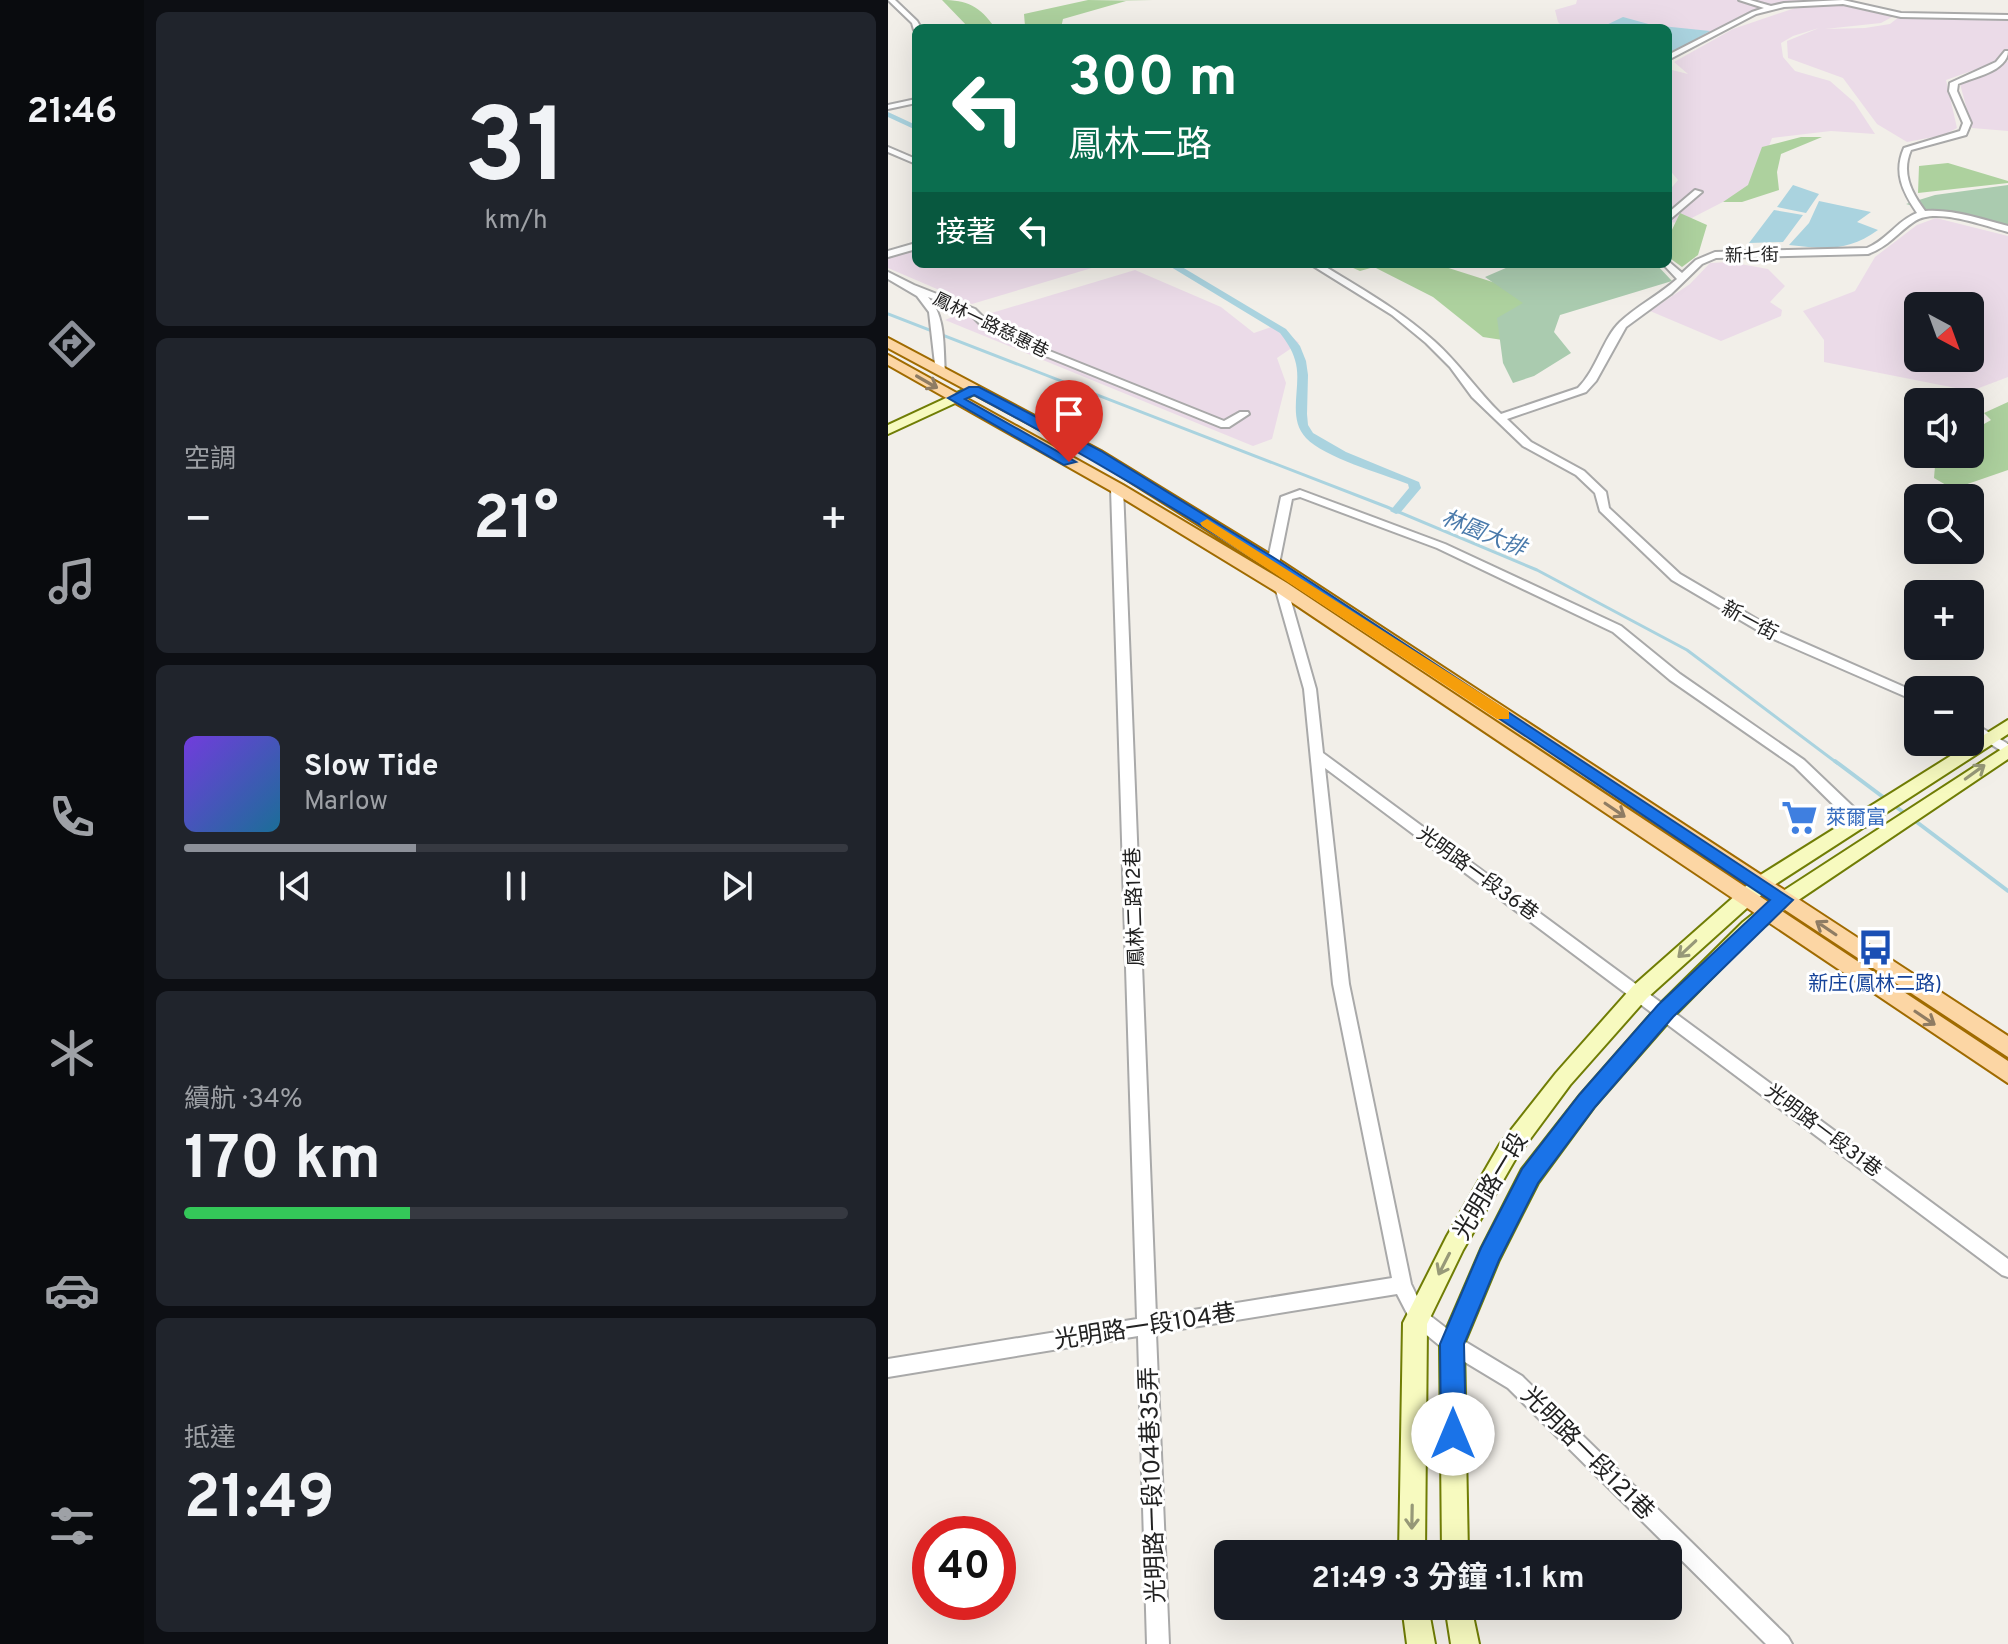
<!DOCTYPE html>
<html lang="zh-TW">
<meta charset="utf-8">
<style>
body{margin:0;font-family:Overpass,"Noto Sans TC",sans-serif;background:#20242c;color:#f1f3f6;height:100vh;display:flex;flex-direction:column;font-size:30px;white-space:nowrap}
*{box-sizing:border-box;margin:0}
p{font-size:26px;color:#9ea1a6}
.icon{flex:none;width:44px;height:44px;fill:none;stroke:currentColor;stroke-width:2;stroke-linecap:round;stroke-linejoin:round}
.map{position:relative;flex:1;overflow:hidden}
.sheet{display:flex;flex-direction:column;gap:12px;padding:12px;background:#0d0f14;width:744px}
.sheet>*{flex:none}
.banner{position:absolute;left:24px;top:24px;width:760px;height:244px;border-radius:12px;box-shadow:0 8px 32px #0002;background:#0b6e4f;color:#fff;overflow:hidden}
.needle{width:52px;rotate:139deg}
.tools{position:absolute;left:1016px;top:292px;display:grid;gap:16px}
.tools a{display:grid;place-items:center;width:80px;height:80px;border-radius:12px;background:#171b24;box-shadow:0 8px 32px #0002;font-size:40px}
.speed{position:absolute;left:24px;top:1516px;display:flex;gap:16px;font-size:40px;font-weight:700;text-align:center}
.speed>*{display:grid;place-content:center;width:104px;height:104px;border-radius:50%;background:#171b24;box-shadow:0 8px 32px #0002;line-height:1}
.speed .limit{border:12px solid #d22;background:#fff;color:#111}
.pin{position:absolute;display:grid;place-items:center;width:68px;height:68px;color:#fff;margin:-82px -34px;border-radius:50% 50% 50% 0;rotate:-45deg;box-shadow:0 0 8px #0007}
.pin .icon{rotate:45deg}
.me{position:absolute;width:88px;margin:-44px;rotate:0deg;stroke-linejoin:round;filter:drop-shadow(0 0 6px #0008)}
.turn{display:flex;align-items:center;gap:28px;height:168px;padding:0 24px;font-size:36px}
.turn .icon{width:104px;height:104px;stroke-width:2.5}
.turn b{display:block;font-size:56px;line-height:68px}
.then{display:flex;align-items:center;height:76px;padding:0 24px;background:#0003;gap:16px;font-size:30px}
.big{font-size:60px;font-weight:700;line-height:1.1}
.sheet .tile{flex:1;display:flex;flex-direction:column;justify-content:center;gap:12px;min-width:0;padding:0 28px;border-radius:12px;background:#20242c}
.sheet .dial{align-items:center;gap:0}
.dial b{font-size:104px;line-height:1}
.song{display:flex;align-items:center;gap:24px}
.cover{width:96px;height:96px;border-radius:12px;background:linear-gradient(135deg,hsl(260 70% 55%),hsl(200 70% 35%))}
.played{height:8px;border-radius:4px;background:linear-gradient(90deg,#8c9099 35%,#363941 35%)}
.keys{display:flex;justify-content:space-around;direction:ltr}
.heat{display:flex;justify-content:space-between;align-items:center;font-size:44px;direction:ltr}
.charge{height:12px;border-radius:6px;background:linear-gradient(90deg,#34c759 34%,#363941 0)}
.trip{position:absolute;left:326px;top:1540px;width:468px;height:80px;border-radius:12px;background:#171b24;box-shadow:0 8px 32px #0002;font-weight:700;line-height:80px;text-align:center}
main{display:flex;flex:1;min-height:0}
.menu{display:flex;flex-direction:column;width:144px;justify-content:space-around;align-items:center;background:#090b0e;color:#9ea1a6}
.menu .icon{width:56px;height:56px}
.menu .current{color:#8c9099}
.menu b{font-size:36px;color:#f1f3f6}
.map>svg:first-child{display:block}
.industrial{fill:#ebdbe8;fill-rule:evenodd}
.forest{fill:#add19e}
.cemetery{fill:#aacbaf}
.water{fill:#aad3df}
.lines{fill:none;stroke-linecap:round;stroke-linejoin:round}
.stream-far1{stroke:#aad3df;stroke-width:3}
.stream{stroke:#aad3df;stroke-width:4}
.canal{fill:#aad3df;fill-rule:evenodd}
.street-casing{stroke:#a9a9a9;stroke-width:4}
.secondary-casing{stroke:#707d05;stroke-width:4}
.primary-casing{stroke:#a06b00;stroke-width:4}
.street{fill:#fff;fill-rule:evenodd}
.secondary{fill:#f7fabf;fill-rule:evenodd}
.primary{fill:#fcd6a4;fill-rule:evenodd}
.oneway{stroke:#8f7c63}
.oneway2{stroke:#979978}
.route{fill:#1a73e8;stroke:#114b97;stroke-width:2}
.slow{fill:#f59e0b}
.labels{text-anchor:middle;stroke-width:6;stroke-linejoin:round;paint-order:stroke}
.far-street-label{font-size:18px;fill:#222;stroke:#fff}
.street-label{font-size:20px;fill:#222;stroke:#fff}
.shop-label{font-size:20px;fill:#366cbe;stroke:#fff;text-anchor:start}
.transit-label{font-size:20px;fill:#164399;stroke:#fff}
.water-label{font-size:22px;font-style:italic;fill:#4a7aab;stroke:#fff}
.near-street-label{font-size:24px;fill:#222;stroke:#fff}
</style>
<main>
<nav class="menu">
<b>21:46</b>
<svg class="icon current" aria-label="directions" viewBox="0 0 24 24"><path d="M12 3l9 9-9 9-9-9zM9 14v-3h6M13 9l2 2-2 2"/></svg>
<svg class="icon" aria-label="music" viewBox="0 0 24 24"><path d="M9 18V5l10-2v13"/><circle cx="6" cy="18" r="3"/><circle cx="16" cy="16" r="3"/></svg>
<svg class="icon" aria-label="phone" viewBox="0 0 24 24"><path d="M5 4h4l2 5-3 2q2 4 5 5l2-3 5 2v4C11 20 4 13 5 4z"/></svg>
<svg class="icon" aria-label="climate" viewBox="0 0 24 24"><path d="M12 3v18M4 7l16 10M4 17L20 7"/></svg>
<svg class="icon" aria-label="car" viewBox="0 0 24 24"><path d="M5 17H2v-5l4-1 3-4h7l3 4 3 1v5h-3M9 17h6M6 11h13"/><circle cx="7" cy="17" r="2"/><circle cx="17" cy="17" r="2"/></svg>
<svg class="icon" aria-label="filters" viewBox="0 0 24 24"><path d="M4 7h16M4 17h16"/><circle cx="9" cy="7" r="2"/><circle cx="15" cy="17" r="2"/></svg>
</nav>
<section class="sheet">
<div class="tile dial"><b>31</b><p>km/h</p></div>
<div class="tile"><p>空調</p>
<div class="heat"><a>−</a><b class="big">21°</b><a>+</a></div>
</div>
<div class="tile">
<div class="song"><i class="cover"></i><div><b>Slow Tide</b><p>Marlow</p></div></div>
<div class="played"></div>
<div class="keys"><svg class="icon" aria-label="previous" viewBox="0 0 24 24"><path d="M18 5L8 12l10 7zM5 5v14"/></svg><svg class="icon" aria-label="pause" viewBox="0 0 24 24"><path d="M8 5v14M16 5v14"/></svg><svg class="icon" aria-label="next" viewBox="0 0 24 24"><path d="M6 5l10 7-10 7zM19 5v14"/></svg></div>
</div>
<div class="tile"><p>續航 · 34%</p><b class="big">170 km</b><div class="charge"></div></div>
<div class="tile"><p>抵達</p><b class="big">21:49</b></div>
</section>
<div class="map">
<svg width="1120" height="1644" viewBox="0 0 1120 1644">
<rect width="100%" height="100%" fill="#f2efe9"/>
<path class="industrial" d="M 689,0 L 965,0 L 886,4 L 856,14 L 797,47 L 780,28 L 676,28 L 670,22 L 667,10 L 688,4 Z
M 941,3 L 964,5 L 1006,16 L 993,23 L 937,29 L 977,28 L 1002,24 L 1011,17 L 1120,19 L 1120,49 L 1103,64 L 1058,80 L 1069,128 L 1056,135 L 1019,142 L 989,124 L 955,78 L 900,58 L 899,41 L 931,28 L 905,36 L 893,43 L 895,57 L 907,71 L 942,81 L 966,102 L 987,134 L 943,131 L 884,138 L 866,186 L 794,223 L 780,222 L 780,192 L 790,180 L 780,168 L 780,69 L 800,74 L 786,62 L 845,29 L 910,7 Z
M 1120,61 L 1120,131 L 1084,128 L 1072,84 Z
M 1048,218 L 1120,236 L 1120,377 L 1083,391 L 936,362 L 936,340 L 915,311 L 967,291 L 987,257 L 1029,225 ZM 1030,306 L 1082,306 L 1082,358 L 1030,358 Z
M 28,246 L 28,264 L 217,264 L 84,304 L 0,268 L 0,253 Z
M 841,262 L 880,269 L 897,286 L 882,302 L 894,310 L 893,316 L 833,341 L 762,311 L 802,284 L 822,263 Z
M 247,270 L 333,307 L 366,333 L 389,325 L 411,343 L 389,358 L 398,383 L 384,439 L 365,446 L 57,320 L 74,313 L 87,318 Z"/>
<path class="forest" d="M 54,0 C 79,0 92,6 107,28 L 81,28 Z
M 200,0 L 265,1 L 238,1 L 175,19 L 173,28 L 137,26 L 136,14 Z
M 913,137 L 934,137 L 893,154 L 889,172 L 891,190 L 854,202 L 835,202 L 860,185 L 874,147 Z
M 1060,163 L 1120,181 L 1120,183 L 1030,193 L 1031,166 Z
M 792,213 L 819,225 L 810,255 L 794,267 L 783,259 L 781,236 Z
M 456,264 L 548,264 L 636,292 L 634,343 L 595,337 L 545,297 L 486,267 L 472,271 Z
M 1120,402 L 1120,470 L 1065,489 L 1046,478 L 1048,454 L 1082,454 L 1082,432 L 1103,420 L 1096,413 Z"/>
<path class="cemetery" d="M 1120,185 L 1120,232 L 1018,204 L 1047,195 Z
M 627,264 L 768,264 L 784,281 L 672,315 L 666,332 L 683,353 L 646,376 L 625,383 L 615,363 L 609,318 L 635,303 L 597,277 Z"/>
<path class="water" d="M 735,17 L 764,25 L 822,31 L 780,55 L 780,28 L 712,28 Z
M 905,185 L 931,194 L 918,213 L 889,207 Z
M 931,201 L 983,212 L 969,222 L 990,230 C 959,252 938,249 901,245 L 921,223 Z
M 886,210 L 915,215 L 895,242 L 861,243 Z"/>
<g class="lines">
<path class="stream-far1" d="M 0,314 L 499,507 L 649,570 L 799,650 L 949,763"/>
<path class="stream" d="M 947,761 L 1019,815
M 1026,820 L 1120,891"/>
<path class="canal" d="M 0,112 L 28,125 L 28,130 L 0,117 Z
M 278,264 L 289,264 L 398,329 L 412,346 L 418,361 L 420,375 L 419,414 L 420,425 L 425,433 L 458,452 L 531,482 L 533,488 L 512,513 L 508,514 L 502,511 L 521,488 L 520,484 C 493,473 437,458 418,438 C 398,417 415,385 407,360 C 404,349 398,341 392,333 Z"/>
<defs>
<path id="street" d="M 0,0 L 7,0 L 29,21 L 33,28 L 26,30 L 24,23 Z
M 851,0 L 862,0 L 883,6 L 896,3 L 955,0 L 1013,13 L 1120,15 L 1120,19 L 1013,17 L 955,4 L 896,7 L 868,14 L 780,60 L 780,55 L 864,12 L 876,8 Z
M 1117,51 L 1120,51 C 1120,71 1086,77 1070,84 L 1069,91 L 1083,123 L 1078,135 L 1023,150 C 1013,173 1023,192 1037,211 C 1065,209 1093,219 1120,226 L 1120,232 C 1097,226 1048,207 1027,221 C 1010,232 1000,247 980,254 L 828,258 L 814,264 L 783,294 L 738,327 L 708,381 L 698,392 L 619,419 L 643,442 L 696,471 L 718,492 L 721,508 L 792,574 L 889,631 L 1030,693 L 1030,702 L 881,637 L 784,580 L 712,511 L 707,493 L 688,475 L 635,446 L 584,397 L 562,367 L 538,343 L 504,315 L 422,264 L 433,264 C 472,288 512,310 546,341 C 571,363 589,391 613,414 L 690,388 C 709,369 715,338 732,322 C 749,306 771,295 789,279 L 775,264 L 780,264 L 780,261 L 794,273 L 808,260 L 827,252 L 979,248 C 999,240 1010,220 1029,213 C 1015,192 1005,173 1016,148 L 1072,131 L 1075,123 L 1061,91 L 1062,83 L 1108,62 Z
M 28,99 L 28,103 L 0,109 L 0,105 Z
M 0,147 L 28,159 L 28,164 L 0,152 Z
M 807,190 L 814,192 L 780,221 L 780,213 Z
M 28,243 L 28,249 L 0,257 L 0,251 Z
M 0,272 L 26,285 L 87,309 L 103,325 L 144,344 L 336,421 L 352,412 L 360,412 L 361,414 L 341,427 L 333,427 L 138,348 L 97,329 L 81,313 L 40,297 C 58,316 55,346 57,371 L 48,373 L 41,312 L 29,296 L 0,279 Z
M 229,485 L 235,488 L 268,1316 L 504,1278 L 445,984 L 416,689 L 387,587 L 393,583 L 399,587 L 428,689 L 435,753 L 1120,1259 L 1120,1277 L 1114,1275 L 437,768 L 461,984 L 523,1284 L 536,1311 L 571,1338 L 634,1376 L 900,1637 L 904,1644 L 878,1644 L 620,1388 L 557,1350 L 524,1323 L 509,1294 L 268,1333 L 281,1644 L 259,1644 L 250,1336 L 0,1377 L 0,1359 L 249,1319 L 223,488 Z
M 412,490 L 557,544 L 733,626 L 792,674 L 916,760 L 978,819 L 980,823 L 978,827 L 968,827 L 906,766 L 782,680 L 725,632 L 549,548 L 412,497 L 404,499 L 391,564 L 385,568 L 381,567 L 379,564 L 393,497 Z
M 1082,721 L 1120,744 L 1120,755 L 1082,731 Z"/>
<path id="secondary" d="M 86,385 L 93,389 L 91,392 L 0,434 L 0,425 Z
M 1120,720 L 1120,734 L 880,889 L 759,998 L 682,1085 L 628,1158 L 575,1250 L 539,1324 L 537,1554 L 511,1554 L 515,1323 L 559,1236 L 612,1144 L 668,1073 L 745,986 L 866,879 Z
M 1120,745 L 1120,759 L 903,905 L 869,932 L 785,1017 L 706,1107 L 650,1183 L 611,1260 L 576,1344 L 580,1554 L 554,1554 L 552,1344 L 593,1249 L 634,1169 L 692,1095 L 771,1005 L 855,922 L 889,895 Z
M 514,1606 L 540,1606 L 547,1644 L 519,1644 Z
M 557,1606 L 583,1606 L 591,1644 L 563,1644 Z"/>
<path id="primary" d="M 0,338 L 213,451 L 391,560 L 1120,1036 L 1120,1057 L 379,568 L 203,457 L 0,348 Z
M 0,355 L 235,485 L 399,583 L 1120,1061 L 1120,1083 L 387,591 L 223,491 L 0,365 Z"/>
</defs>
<use href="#street" class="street-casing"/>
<use href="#secondary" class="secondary-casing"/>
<use href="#primary" class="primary-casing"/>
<use href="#street" class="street"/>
<use href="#secondary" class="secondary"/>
<use href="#primary" class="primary"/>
</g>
<defs><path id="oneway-shaft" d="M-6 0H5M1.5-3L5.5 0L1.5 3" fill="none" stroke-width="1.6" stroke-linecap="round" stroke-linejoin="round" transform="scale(2)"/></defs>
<g class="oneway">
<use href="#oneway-shaft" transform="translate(39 382) rotate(30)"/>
<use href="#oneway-shaft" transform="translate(727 810) rotate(34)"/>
<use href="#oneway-shaft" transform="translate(938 928) rotate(-146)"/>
<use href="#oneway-shaft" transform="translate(1037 1018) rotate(34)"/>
</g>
<g class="oneway2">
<use href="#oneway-shaft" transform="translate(1087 772) rotate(-36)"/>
<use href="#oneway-shaft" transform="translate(799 949) rotate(137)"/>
<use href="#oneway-shaft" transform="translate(556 1264) rotate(117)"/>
<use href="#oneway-shaft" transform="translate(524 1517) rotate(91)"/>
</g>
<path class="route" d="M 81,387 L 91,387 L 213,451 L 391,561 L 905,900 L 785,1017 L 707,1107 L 650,1183 L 611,1260 L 576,1344 L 578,1434 L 574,1443 L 565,1446 L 557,1443 L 553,1434 L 552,1344 L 593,1248 L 634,1169 L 692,1094 L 770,1005 L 882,900 C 620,727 363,542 86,395 L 77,399 L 188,462 L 176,465 L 60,398 Z"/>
<path class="slow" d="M 319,519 L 621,711 L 621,719 L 609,719 L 314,526 L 312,523 Z"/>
<defs>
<symbol id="supermarket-bare" viewBox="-9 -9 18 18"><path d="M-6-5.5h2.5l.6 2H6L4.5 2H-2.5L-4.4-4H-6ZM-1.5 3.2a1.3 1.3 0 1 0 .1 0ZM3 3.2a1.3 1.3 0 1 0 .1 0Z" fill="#3f7fe0" stroke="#fff" stroke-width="2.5" paint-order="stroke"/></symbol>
<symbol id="bus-bare" viewBox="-9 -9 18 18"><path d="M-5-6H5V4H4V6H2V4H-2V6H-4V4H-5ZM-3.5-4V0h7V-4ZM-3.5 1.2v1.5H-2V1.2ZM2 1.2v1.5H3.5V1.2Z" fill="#1a4fb4" stroke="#fff" stroke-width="2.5" paint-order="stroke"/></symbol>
</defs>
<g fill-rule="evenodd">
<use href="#supermarket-bare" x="886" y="792" width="51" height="51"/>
<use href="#bus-bare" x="962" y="922" width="51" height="51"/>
</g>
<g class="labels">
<g class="far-street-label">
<text transform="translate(864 255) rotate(-1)" y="6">新七街</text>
<text transform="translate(103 325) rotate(26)" y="6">鳳林一路慈惠巷</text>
</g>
<g class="street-label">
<text transform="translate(862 620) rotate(28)" y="7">新一街</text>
<text transform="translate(590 873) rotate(36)" y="7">光明路一段36巷</text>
<text transform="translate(246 907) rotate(-92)" y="7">鳳林二路12巷</text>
<text transform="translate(936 1130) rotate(37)" y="7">光明路一段31巷</text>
</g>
<g class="shop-label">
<text x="938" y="824">萊爾富</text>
</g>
<g class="transit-label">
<text x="987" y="990">新庄(鳳林二路)</text>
</g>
<g class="water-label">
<text transform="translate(596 532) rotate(22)" y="8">林園大排</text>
</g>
<g class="near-street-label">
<text transform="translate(602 1186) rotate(-59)" y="8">光明路一段</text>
<text transform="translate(257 1326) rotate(-9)" y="8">光明路一段104巷</text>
<text transform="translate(700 1453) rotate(45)" y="8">光明路一段121巷</text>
<text transform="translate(264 1485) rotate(-92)" y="8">光明路一段104巷35弄</text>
</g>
</g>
</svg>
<div class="tools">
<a><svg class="needle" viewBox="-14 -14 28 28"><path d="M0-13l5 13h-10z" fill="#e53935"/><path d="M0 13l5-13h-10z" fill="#9ea1a6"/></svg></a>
<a><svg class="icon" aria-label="sound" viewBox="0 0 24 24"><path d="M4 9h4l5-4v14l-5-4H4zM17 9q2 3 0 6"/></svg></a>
<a><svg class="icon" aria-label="search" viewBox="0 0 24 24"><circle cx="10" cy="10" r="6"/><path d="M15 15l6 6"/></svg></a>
<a>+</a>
<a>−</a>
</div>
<div class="speed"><div class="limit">40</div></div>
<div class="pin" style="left:181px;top:462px;background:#d93025"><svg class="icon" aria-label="arrive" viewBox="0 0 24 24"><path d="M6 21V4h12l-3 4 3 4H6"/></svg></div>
<svg class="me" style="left:565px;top:1434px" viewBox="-20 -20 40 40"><circle r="19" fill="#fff"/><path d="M0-13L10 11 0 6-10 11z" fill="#1a73e8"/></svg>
<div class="trip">21:49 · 3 分鐘 · 1.1 km</div>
<div class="banner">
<div class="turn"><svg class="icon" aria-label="left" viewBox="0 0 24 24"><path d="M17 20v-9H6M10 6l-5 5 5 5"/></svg><div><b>300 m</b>鳳林二路</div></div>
<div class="then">接著<svg class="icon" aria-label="left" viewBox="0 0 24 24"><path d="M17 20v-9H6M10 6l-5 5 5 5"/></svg></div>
</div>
</div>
</main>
